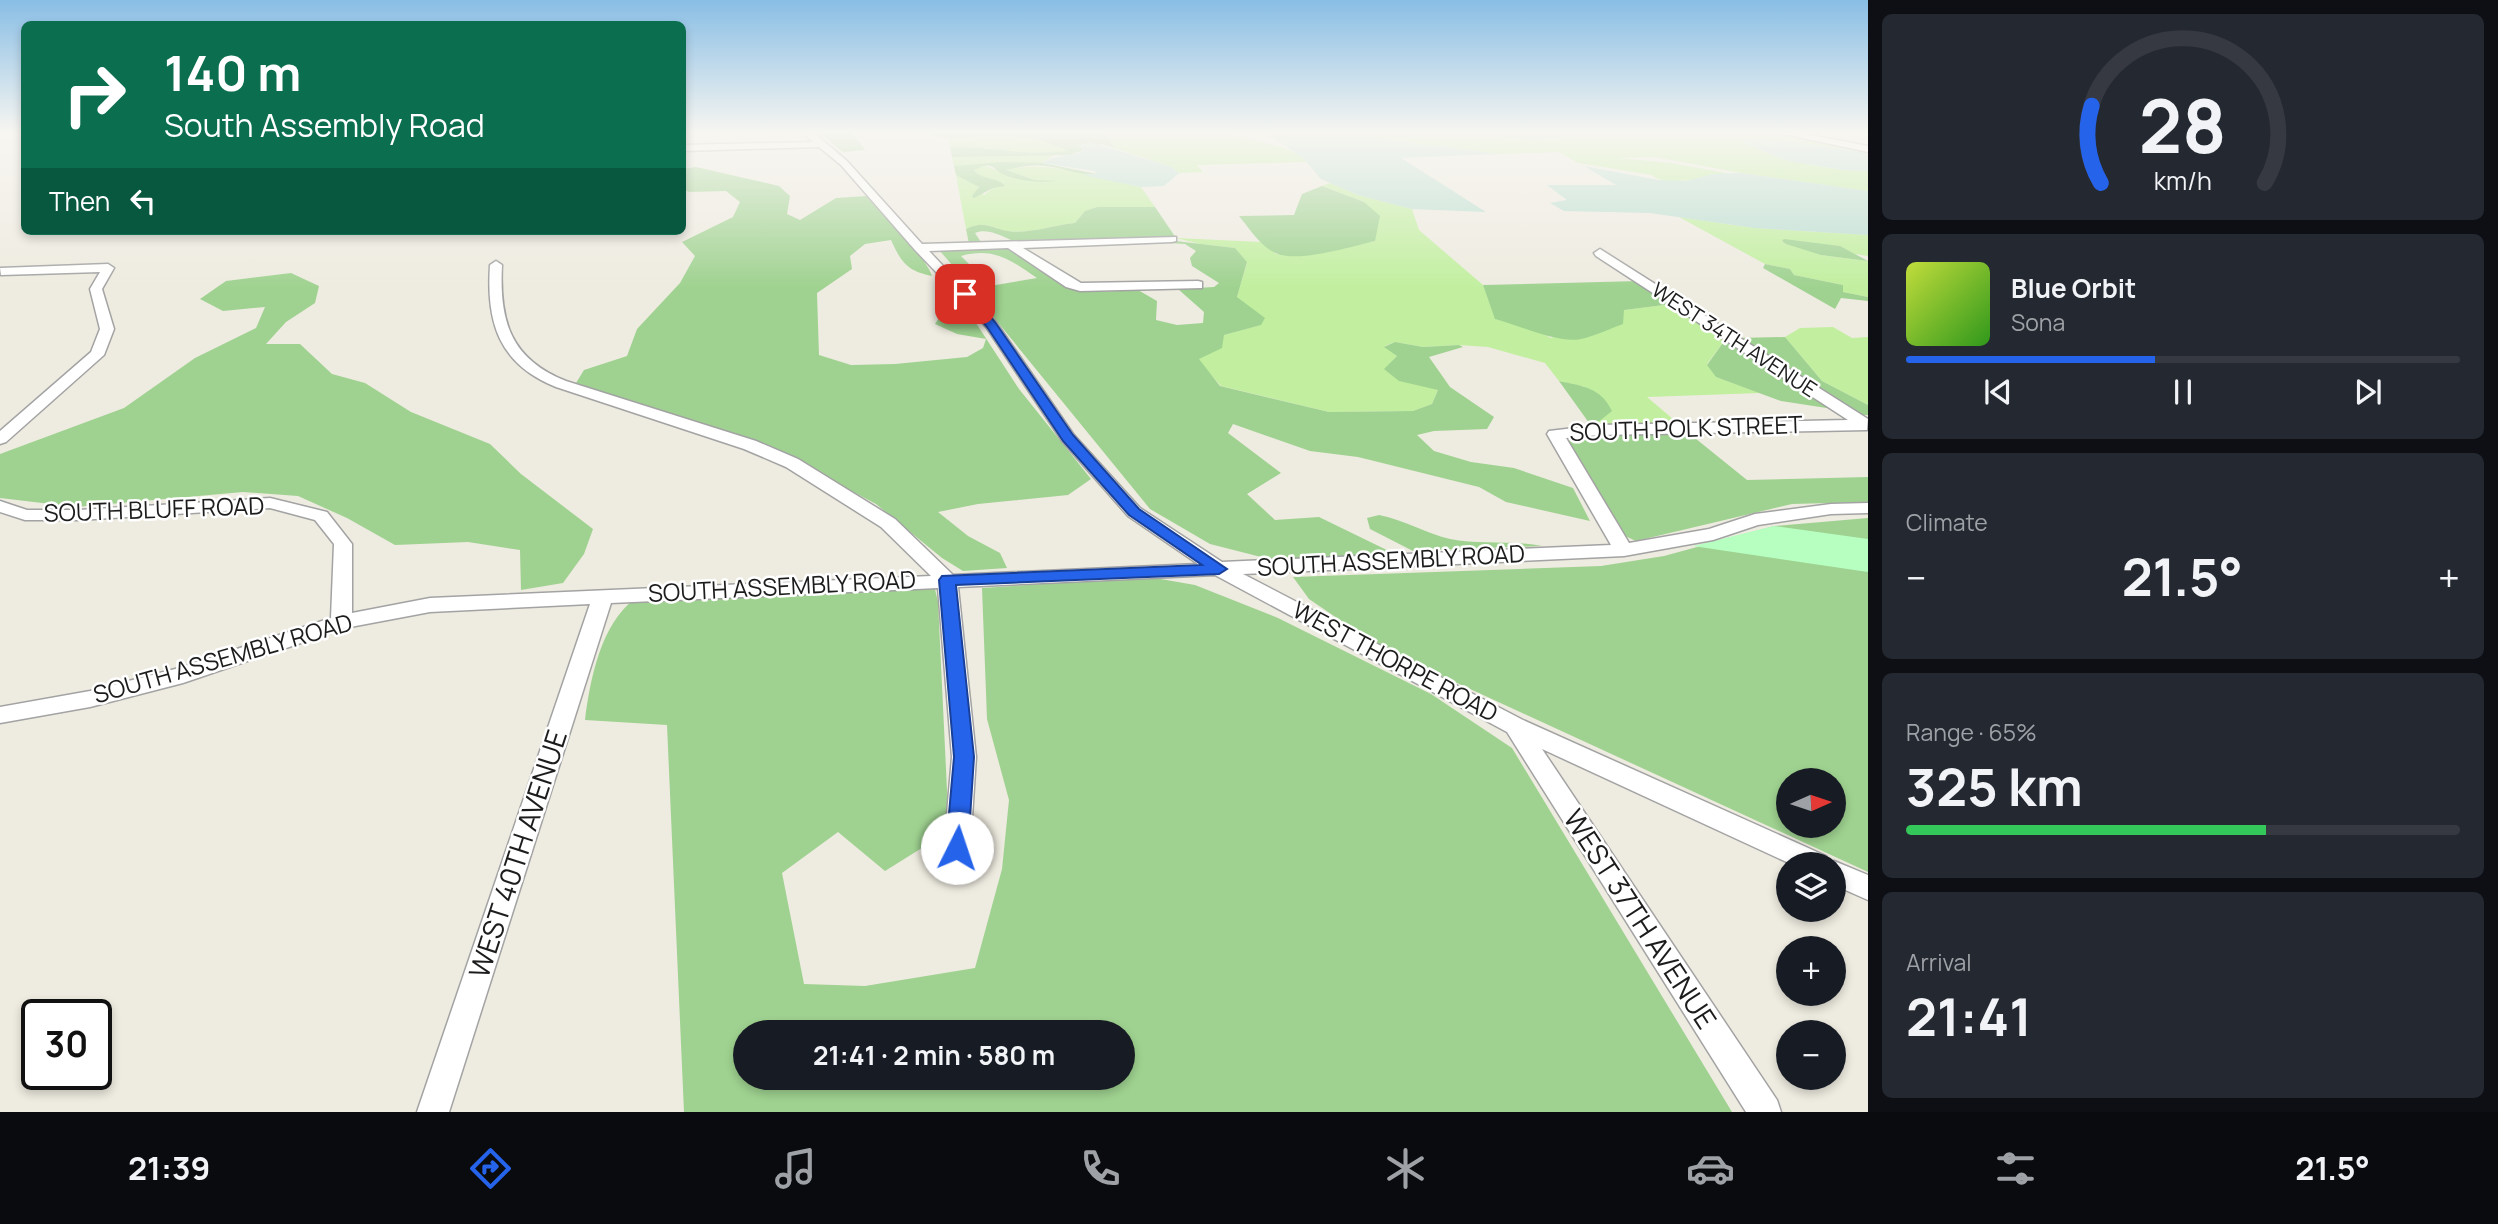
<!DOCTYPE html>
<meta charset="utf-8">
<style>
body{margin:0;font-family:Manrope,sans-serif;background:#242831;color:#f1f3f6;height:100vh;display:flex;flex-direction:column;font-size:26px;white-space:nowrap}
*{box-sizing:border-box;margin:0}
p{font-size:23px;color:#9ea1a6}
.icon{flex:none;width:38px;height:38px;fill:none;stroke:currentColor;stroke-width:2;stroke-linecap:round;stroke-linejoin:round}
.map{position:relative;flex:1;overflow:hidden}
.drawer{display:flex;flex-direction:column;gap:14px;padding:14px;background:#0d0f14;width:630px}
.drawer>*{flex:none}
.banner{position:absolute;left:21px;top:21px;width:665px;height:214px;border-radius:10px;box-shadow:0 4px 10px #0003;background:#0b6e4f;color:#fff;overflow:hidden}
.needle{width:46px;rotate:87deg}
.tools{position:absolute;left:1776px;top:768px;display:grid;gap:14px}
.tools a{display:grid;place-items:center;width:70px;height:70px;border-radius:50%;background:#171b24;box-shadow:0 4px 10px #0003;font-size:35px}
.speed{position:absolute;left:21px;top:999px;display:flex;gap:14px;font-size:35px;font-weight:700;text-align:center}
.speed>*{display:grid;place-content:center;width:91px;height:91px;border-radius:50%;background:#171b24;box-shadow:0 4px 10px #0003;line-height:1}
.speed .limit{border:4px solid #111;border-radius:10px;background:#fff;color:#111}
.pin{position:absolute;display:grid;place-items:center;width:60px;height:60px;color:#fff;margin:-30px;border-radius:14px;box-shadow:0 4px 10px #0006}
.me{position:absolute;width:77px;margin:-38px;rotate:4deg;stroke-linejoin:round;filter:drop-shadow(0 0 5px #0008)}
.turn{display:flex;align-items:center;gap:24px;height:147px;padding:0 28px;font-size:32px}
.turn .icon{width:91px;height:91px;stroke-width:2.5}
.turn b{display:block;font-size:49px;line-height:60px}
.then{display:flex;align-items:center;height:66px;padding:0 28px;background:#0003;gap:14px;font-size:26px}
.big{font-size:52px;font-weight:700;line-height:1.1}
.drawer .tile{flex:1;display:flex;flex-direction:column;justify-content:center;gap:10px;min-width:0;padding:0 24px;border-radius:10px;background:#242831}
.drawer .dial{align-items:center;gap:0}
.dial svg{height:182px;overflow:visible;fill:none;stroke:#363941;stroke-width:7;stroke-linecap:round;text-anchor:middle}
.dial text{fill:#f1f3f6;stroke:none}
.song{display:flex;align-items:center;gap:21px}
.cover{width:84px;height:84px;border-radius:10px;background:linear-gradient(135deg,hsl(70 70% 55%),hsl(110 70% 35%))}
.played{height:7px;border-radius:4px;background:linear-gradient(90deg,#2563eb 45%,#363941 45%)}
.keys{display:flex;justify-content:space-around;direction:ltr}
.heat{display:flex;justify-content:space-between;align-items:center;font-size:38px;direction:ltr}
.charge{height:10px;border-radius:5px;background:linear-gradient(90deg,#34c759 65%,#363941 0)}
.trip{position:absolute;left:733px;top:1020px;width:402px;height:70px;border-radius:35px;background:#171b24;box-shadow:0 4px 10px #0003;font-weight:700;line-height:70px;text-align:center}
.tabs{display:flex;height:112px;justify-content:space-around;align-items:center;background:#090b0e;color:#9ea1a6}
.tabs .icon{width:49px;height:49px}
.tabs .on{color:#2563eb}
.tabs b{font-size:32px;color:#f1f3f6}
main{display:flex;flex:1;min-height:0}
.map>svg:first-child{display:block}
.grass{fill:#c1ef9f}
.forest{fill:#9fd290;fill-rule:evenodd}
.wetland{fill:#bbded1}
.park{fill:#b6ffc1}
.lines{fill:none;stroke-linecap:round;stroke-linejoin:round}
.minor-casing{stroke:#a3a3a3;stroke-width:3}
.minor{fill:#fff;fill-rule:evenodd}
.route{fill:#2563eb;stroke:#184099;stroke-width:2}
.labels{text-anchor:middle;stroke-width:5;stroke-linejoin:round;paint-order:stroke}
.far-street-label{font-size:21px;fill:#1c1c1c;stroke:#fff}
.street-label{font-size:24px;fill:#1c1c1c;stroke:#fff}
.near-street-label{font-size:28px;fill:#1c1c1c;stroke:#fff}
</style>
<main>
<div class="map">
<svg width="1868" height="1112" viewBox="0 0 1868 1112">
<rect width="100%" height="100%" fill="#eeebe0"/>
<path class="grass" d="M 1104,132 L 1233,132 L 1233,135 C 1257,142 1290,144 1307,162 L 1197,165 L 1203,172 L 1179,173 L 1172,167 L 1114,148 Z
M 1363,132 L 1573,136 L 1574,132 L 1772,132 L 1868,150 L 1868,153 L 1787,141 L 1743,142 L 1784,160 L 1843,170 L 1868,171 L 1868,191 L 1741,173 L 1655,157 L 1618,158 L 1672,163 L 1731,174 C 1708,174 1669,190 1652,175 L 1578,163 L 1559,152 L 1500,154 L 1372,138 Z
M 1006,136 L 1038,139 L 1070,151 C 1035,161 988,144 950,147 L 949,138 Z
M 1054,155 L 1042,163 L 954,166 L 952,157 Z
M 982,166 C 991,166 994,170 1002,173 C 1019,180 1034,180 1052,179 L 1034,180 L 1005,170 C 1048,159 1098,178 1141,187 L 1155,207 L 1097,207 L 1085,211 L 1075,223 C 1053,225 1023,236 1003,230 C 988,226 982,221 966,229 L 956,175 L 975,183 L 984,195 L 1001,182 L 979,177 L 974,170 Z
M 1330,183 L 1358,195 L 1412,209 L 1419,230 L 1483,285 L 1496,319 L 1531,328 L 1551,338 L 1624,310 L 1672,304 L 1725,340 L 1707,364 L 1716,377 L 1760,393 L 1647,397 L 1680,425 L 1592,427 L 1585,387 L 1559,381 L 1545,363 L 1488,347 L 1459,345 L 1423,347 L 1395,342 L 1385,346 L 1397,356 L 1385,369 L 1438,390 L 1432,404 L 1413,411 L 1329,412 L 1221,386 L 1198,360 L 1224,335 L 1260,325 L 1237,297 L 1247,263 L 1235,248 L 1200,244 L 1176,238 L 1262,242 L 1276,254 L 1293,256 L 1375,241 L 1364,202 L 1322,186 Z
M 1679,217 L 1754,228 L 1868,235 L 1868,256 L 1855,254 L 1839,246 L 1782,241 L 1821,255 L 1868,261 L 1868,297 L 1843,292 L 1843,285 L 1794,275 L 1790,269 L 1765,264 Z
M 1833,327 L 1852,338 L 1868,337 L 1868,405 L 1822,381 L 1785,337 L 1800,328 Z"/>
<path class="forest" d="M 818,132 L 1104,132 L 1114,148 L 1101,144 L 1070,155 L 952,157 L 950,147 L 960,146 L 1032,153 L 1069,151 L 1038,139 L 1006,136 L 949,138 L 916,133 L 853,134 L 865,150 L 843,152 Z
M 1002,162 L 1042,163 L 1097,174 C 1079,176 1064,168 1046,166 C 1032,164 1019,167 1006,170 L 1034,180 L 1058,181 C 1039,183 1018,181 1000,173 C 997,171 994,167 991,166 C 985,164 979,168 974,170 C 982,181 997,176 1005,186 L 993,188 L 974,198 L 972,196 L 979,187 L 956,175 L 954,166 Z
M 696,167 L 779,186 L 790,196 L 787,214 L 800,220 L 836,198 L 867,196 C 883,218 925,254 932,276 C 907,271 901,262 891,240 L 865,244 L 850,256 L 852,269 L 817,293 L 819,355 L 851,365 L 895,364 L 967,357 L 983,348 L 986,339 L 957,334 L 935,324 L 947,306 L 961,300 L 1019,389 L 1091,479 L 1068,495 L 978,504 L 938,512 L 968,536 L 1000,553 L 1007,568 L 963,571 L 942,558 L 876,504 L 770,448 L 576,383 L 584,370 L 627,356 L 637,329 L 680,283 L 695,256 L 682,242 L 733,217 L 740,202 L 726,191 L 689,192 L 683,189 L 683,169 Z
M 1322,186 L 1364,202 L 1380,216 L 1375,241 C 1350,247 1301,262 1278,254 C 1262,249 1249,228 1239,216 L 1294,215 L 1302,194 Z
M 1097,207 L 1155,207 L 1176,238 L 1011,240 C 1000,235 986,228 975,233 L 981,242 L 969,244 L 966,229 C 982,221 988,226 1003,230 C 1023,236 1053,225 1075,223 L 1085,211 Z
M 1784,239 L 1840,246 L 1868,261 L 1821,255 L 1786,244 L 1782,241 Z
M 1167,240 L 1235,248 L 1247,262 L 1237,297 L 1265,318 L 1261,325 L 1224,335 L 1222,348 L 1199,359 L 1220,386 L 1329,412 L 1413,411 L 1432,404 L 1438,390 L 1399,381 L 1384,369 L 1397,356 L 1384,347 L 1395,342 L 1423,347 L 1459,345 L 1463,347 L 1429,357 L 1450,387 L 1494,417 L 1487,429 L 1434,431 L 1417,435 L 1434,451 L 1471,462 L 1514,468 L 1573,488 L 1590,521 L 1506,502 L 1479,487 L 1358,457 L 1310,451 L 1233,424 L 1228,433 L 1281,473 L 1247,494 L 1275,520 L 1319,517 L 1395,554 L 1269,559 L 1210,544 L 1150,509 L 991,314 L 978,294 L 984,287 L 1037,278 C 1011,260 994,247 961,256 L 985,280 L 968,283 L 939,250 L 1010,248 L 1070,289 L 1096,292 L 1138,290 L 1157,301 L 1156,320 L 1177,325 L 1203,323 L 1204,312 L 1178,289 L 1214,287 L 1219,283 L 1192,266 L 1190,258 L 1196,251 L 1185,244 L 1169,243 Z
M 1765,264 L 1790,269 L 1794,275 L 1843,285 L 1843,292 L 1868,297 L 1868,301 L 1841,298 L 1835,309 L 1763,268 Z
M 291,273 L 319,286 L 315,303 L 286,322 L 266,344 L 300,344 L 332,374 L 365,383 L 411,412 L 490,444 L 521,474 L 593,529 L 584,554 L 563,583 L 521,590 L 520,550 L 468,542 L 395,545 L 347,518 L 298,496 L 243,492 L 76,507 L 0,498 L 0,454 L 124,408 L 195,358 L 256,328 L 265,307 L 223,311 L 200,299 L 226,281 Z
M 1639,281 L 1672,304 L 1624,310 L 1623,324 C 1609,329 1595,336 1581,339 C 1558,344 1519,325 1495,319 L 1483,285 Z
M 1785,337 L 1822,381 L 1868,405 L 1868,415 L 1861,415 L 1738,338 Z
M 1725,340 L 1833,409 L 1781,401 L 1716,377 L 1707,365 Z
M 1559,381 C 1583,386 1601,388 1612,411 L 1592,427 Z
M 1685,430 L 1747,480 L 1868,477 L 1868,502 L 1792,504 L 1636,541 L 1623,535 L 1569,446 L 1569,440 L 1582,434 Z
M 1379,515 C 1405,520 1427,534 1450,539 C 1478,545 1512,540 1542,546 L 1413,551 L 1370,529 L 1367,518 Z
M 1868,518 L 1868,872 L 1381,648 L 1309,599 L 1293,577 L 1601,566 L 1664,556 L 1774,526 ZM 1788,780 L 1834,780 L 1834,826 L 1788,826 Z
M 1149,577 L 1195,585 L 1278,618 L 1431,694 L 1512,748 L 1732,1112 L 684,1112 L 667,725 L 585,720 C 590,680 601,623 635,599 L 934,585 L 938,602 L 948,811 L 933,841 L 885,871 L 838,832 L 782,873 L 804,984 L 865,986 L 975,968 L 1002,869 L 1009,800 L 987,719 L 982,588 ZM 746,1032 L 1124,1032 L 1124,1078 L 746,1078 Z"/>
<path class="wetland" d="M 1265,132 L 1363,132 L 1372,138 L 1500,154 L 1401,158 L 1486,212 L 1412,209 L 1358,195 L 1321,179 L 1304,159 Z
M 1468,132 L 1574,132 L 1574,136 C 1529,143 1511,138 1468,132 Z
M 1750,140 L 1787,141 L 1868,153 L 1868,171 L 1843,170 L 1784,160 L 1742,142 Z
M 1090,142 L 1172,167 L 1179,173 L 1164,186 L 1141,187 L 1082,175 L 1096,174 L 1095,171 L 1042,163 C 1056,154 1069,158 1083,151 L 1079,145 Z
M 1584,166 L 1658,180 L 1686,181 L 1713,174 L 1741,173 L 1868,191 L 1868,235 L 1754,228 L 1650,213 L 1564,211 L 1550,203 L 1567,200 L 1547,185 L 1616,185 Z"/>
<path class="park" d="M 1774,526 L 1868,539 L 1868,572 L 1693,546 Z"/>
<g class="lines">
<defs>
<path id="minor" d="M 803,132 L 813,132 L 847,161 L 922,244 L 1176,237 L 1176,241 L 1172,242 L 1023,248 L 1081,283 L 1198,281 L 1202,282 L 1202,288 L 1080,291 L 1066,287 L 1008,248 L 929,251 L 996,322 L 1074,435 L 1140,508 L 1222,562 L 1611,545 L 1547,434 L 1549,431 L 1599,425 L 1848,420 L 1596,256 L 1594,253 L 1600,249 L 1868,419 L 1867,430 L 1599,435 L 1566,438 L 1629,543 L 1709,529 L 1755,514 L 1831,504 L 1868,503 L 1868,513 L 1831,514 L 1758,525 L 1713,540 L 1624,556 L 1243,574 L 1523,720 L 1826,856 L 1830,862 L 1834,861 L 1868,875 L 1868,900 L 1834,885 L 1834,864 L 1791,864 L 1542,749 L 1777,1100 L 1781,1112 L 1746,1112 L 1507,732 L 1215,575 L 958,587 L 976,757 L 970,848 L 966,856 L 957,859 L 948,856 L 944,848 L 952,757 L 938,588 L 611,603 L 449,1112 L 417,1112 L 590,604 L 430,612 L 345,628 L 183,683 L 90,707 L 0,723 L 0,707 L 90,691 L 179,668 L 331,618 L 334,544 L 315,520 L 270,508 L 79,520 L 25,520 L 0,512 L 0,501 L 27,510 L 79,510 L 270,498 L 327,512 L 352,544 L 352,613 L 430,598 L 931,576 L 881,527 L 786,467 L 744,449 L 556,387 C 499,364 486,323 490,265 L 496,261 L 502,265 C 499,322 511,359 566,381 L 756,441 L 798,459 L 895,519 L 953,575 L 1198,564 L 1128,516 L 1062,441 L 986,327 L 960,297 L 915,250 L 841,165 L 819,147 L 682,151 L 682,145 L 813,142 Z
M 1775,132 L 1795,132 L 1868,146 L 1868,152 Z
M 108,264 L 114,268 L 102,289 L 114,329 L 104,355 L 6,442 L 0,444 L 0,431 L 91,352 L 100,329 L 90,289 L 100,272 L 1,275 L 0,268 Z"/>
</defs>
<use href="#minor" class="minor-casing"/>
<use href="#minor" class="minor"/>
</g>
<linearGradient id="sky" x2="0" y2="1"><stop stop-color="#89bee5"/><stop offset="0.46" stop-color="#f7f6f1"/><stop offset="1" stop-color="#f7f6f1" stop-opacity="0"/></linearGradient>
<rect width="1868" height="288" fill="url(#sky)"/>
<path class="route" d="M 961,292 L 969,292 L 995,322 L 1073,435 L 1139,509 L 1227,569 L 1219,574 L 956,585 L 974,757 L 968,848 L 965,855 L 957,857 L 950,855 L 946,848 L 954,757 L 939,580 L 942,576 L 1202,565 L 1129,515 L 1063,441 L 987,327 L 960,294 Z"/>
<g class="labels">
<g class="far-street-label">
<text transform="translate(1734 340) rotate(33)" y="7">WEST 34TH AVENUE</text>
</g>
<g class="street-label">
<text transform="translate(1686 429) rotate(-2)" y="8">SOUTH POLK STREET</text>
<text transform="translate(154 510) rotate(-2)" y="8">SOUTH BLUFF ROAD</text>
<text transform="translate(1391 561) rotate(-3)" y="8">SOUTH ASSEMBLY ROAD</text>
<text transform="translate(782 587) rotate(-3)" y="8">SOUTH ASSEMBLY ROAD</text>
<text transform="translate(223 659) rotate(-16)" y="8">SOUTH ASSEMBLY ROAD</text>
<text transform="translate(1395 662) rotate(28)" y="8">WEST THORPE ROAD</text>
</g>
<g class="near-street-label">
<text transform="translate(518 854) rotate(-72)" y="10">WEST 40TH AVENUE</text>
<text transform="translate(1640 919) rotate(57)" y="10">WEST 37TH AVENUE</text>
</g>
</g>
</svg>
<div class="tools">
<a><svg class="needle" viewBox="-14 -14 28 28"><path d="M0-13l5 13h-10z" fill="#e53935"/><path d="M0 13l5-13h-10z" fill="#9ea1a6"/></svg></a>
<a><svg class="icon" aria-label="layers" viewBox="0 0 24 24"><path d="M12 4l9 5-9 5-9-5zM3 14l9 5 9-5"/></svg></a>
<a>+</a>
<a>−</a>
</div>
<div class="speed"><div class="limit">30</div></div>
<div class="pin" style="left:965px;top:294px;background:#d93025"><svg class="icon" aria-label="arrive" viewBox="0 0 24 24"><path d="M6 21V4h12l-3 4 3 4H6"/></svg></div>
<svg class="me" style="left:957px;top:848px" viewBox="-20 -20 40 40"><circle r="19" fill="#fff"/><path d="M0-13L10 11 0 6-10 11z" fill="#2563eb"/></svg>
<div class="trip">21:41 · 2 min · 580 m</div>
<div class="banner">
<div class="turn"><svg class="icon" aria-label="right" viewBox="0 0 24 24"><path d="M7 20v-9h11M14 6l5 5-5 5"/></svg><div><b>140 m</b>South Assembly Road</div></div>
<div class="then">Then<svg class="icon" aria-label="left" viewBox="0 0 24 24"><path d="M17 20v-9H6M10 6l-5 5 5 5"/></svg></div>
</div>
</div>
<section class="drawer">
<div class="tile dial"><svg viewBox="0 0 100 80">
<path d="M14 69A42 42 0 1 1 86 69"/>
<path d="M14 69A42 42 0 0 1 10 35" stroke="#2563eb"/>
<text x="50" y="56" font-size="32" font-weight="700">28</text>
<text x="50" y="72" font-size="11">km/h</text>
</svg></div>
<div class="tile">
<div class="song"><i class="cover"></i><div><b>Blue Orbit</b><p>Sona</p></div></div>
<div class="played"></div>
<div class="keys"><svg class="icon" aria-label="previous" viewBox="0 0 24 24"><path d="M18 5L8 12l10 7zM5 5v14"/></svg><svg class="icon" aria-label="pause" viewBox="0 0 24 24"><path d="M8 5v14M16 5v14"/></svg><svg class="icon" aria-label="next" viewBox="0 0 24 24"><path d="M6 5l10 7-10 7zM19 5v14"/></svg></div>
</div>
<div class="tile"><p>Climate</p>
<div class="heat"><a>−</a><b class="big">21.5°</b><a>+</a></div>
</div>
<div class="tile"><p>Range · 65%</p><b class="big">325 km</b><div class="charge"></div></div>
<div class="tile"><p>Arrival</p><b class="big">21:41</b></div>
</section>
</main>
<nav class="tabs">
<b>21:39</b>
<svg class="icon on" aria-label="directions" viewBox="0 0 24 24"><path d="M12 3l9 9-9 9-9-9zM9 14v-3h6M13 9l2 2-2 2"/></svg>
<svg class="icon" aria-label="music" viewBox="0 0 24 24"><path d="M9 18V5l10-2v13"/><circle cx="6" cy="18" r="3"/><circle cx="16" cy="16" r="3"/></svg>
<svg class="icon" aria-label="phone" viewBox="0 0 24 24"><path d="M5 4h4l2 5-3 2q2 4 5 5l2-3 5 2v4C11 20 4 13 5 4z"/></svg>
<svg class="icon" aria-label="climate" viewBox="0 0 24 24"><path d="M12 3v18M4 7l16 10M4 17L20 7"/></svg>
<svg class="icon" aria-label="car" viewBox="0 0 24 24"><path d="M5 17H2v-5l4-1 3-4h7l3 4 3 1v5h-3M9 17h6M6 11h13"/><circle cx="7" cy="17" r="2"/><circle cx="17" cy="17" r="2"/></svg>
<svg class="icon" aria-label="filters" viewBox="0 0 24 24"><path d="M4 7h16M4 17h16"/><circle cx="9" cy="7" r="2"/><circle cx="15" cy="17" r="2"/></svg>
<b>21.5°</b>
</nav>
